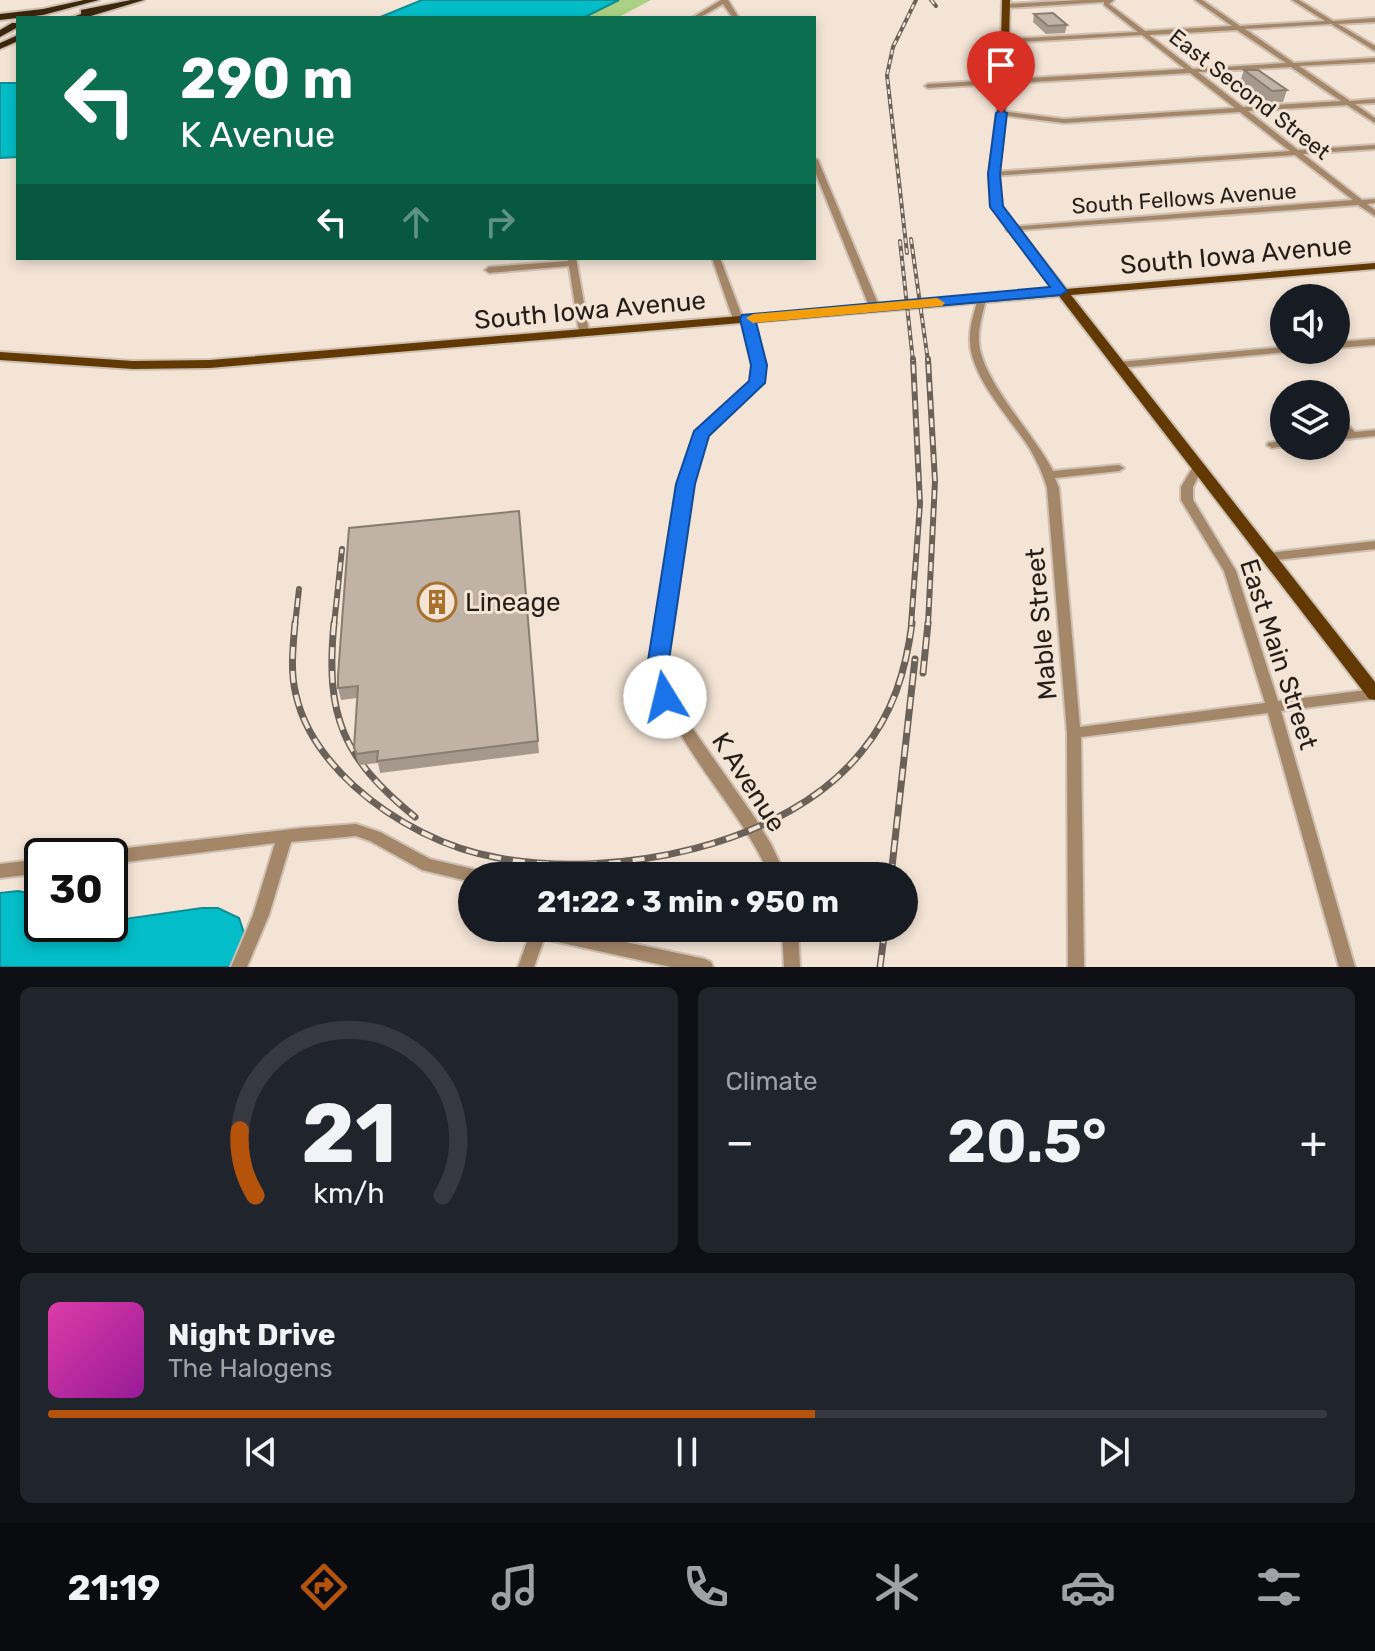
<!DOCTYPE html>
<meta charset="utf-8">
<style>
body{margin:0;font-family:Rubik,sans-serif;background:#20242c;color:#f1f3f6;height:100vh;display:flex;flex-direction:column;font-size:30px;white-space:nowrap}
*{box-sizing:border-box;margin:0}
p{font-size:26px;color:#9ea1a6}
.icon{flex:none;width:44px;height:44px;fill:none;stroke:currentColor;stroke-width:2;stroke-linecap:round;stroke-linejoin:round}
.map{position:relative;height:967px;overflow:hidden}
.sheet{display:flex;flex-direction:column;gap:20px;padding:20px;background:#0d0f14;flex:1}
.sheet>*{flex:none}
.top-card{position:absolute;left:16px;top:16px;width:800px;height:244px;border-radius:0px;box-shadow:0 4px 12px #0003;background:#0b6e4f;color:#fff;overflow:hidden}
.buttons{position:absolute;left:1270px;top:284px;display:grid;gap:16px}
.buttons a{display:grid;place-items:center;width:80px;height:80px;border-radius:50%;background:#171b24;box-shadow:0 4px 12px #0003;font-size:40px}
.speed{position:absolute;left:24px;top:838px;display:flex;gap:16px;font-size:40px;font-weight:700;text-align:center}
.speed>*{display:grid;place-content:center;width:104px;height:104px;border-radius:50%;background:#171b24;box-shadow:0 4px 12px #0003;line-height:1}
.speed .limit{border:4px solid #111;border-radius:12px;background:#fff;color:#111}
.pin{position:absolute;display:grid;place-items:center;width:68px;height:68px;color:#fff;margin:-82px -34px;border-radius:50% 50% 50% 0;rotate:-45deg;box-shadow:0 0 8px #0007}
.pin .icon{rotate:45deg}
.me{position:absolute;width:88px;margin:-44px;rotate:351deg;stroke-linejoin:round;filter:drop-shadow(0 0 6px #0008)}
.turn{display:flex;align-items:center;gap:28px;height:168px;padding:0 32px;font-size:36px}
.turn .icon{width:104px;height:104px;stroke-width:2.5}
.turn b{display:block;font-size:56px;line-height:68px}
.lanes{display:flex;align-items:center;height:76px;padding:0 32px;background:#0003;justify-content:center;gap:40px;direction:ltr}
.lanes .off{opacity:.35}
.big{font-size:60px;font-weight:700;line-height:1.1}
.sheet .card{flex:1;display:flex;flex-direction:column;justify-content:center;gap:12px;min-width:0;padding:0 28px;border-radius:12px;background:#20242c}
.sheet .dial{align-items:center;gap:0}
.dial svg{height:208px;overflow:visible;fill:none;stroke:#363941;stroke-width:7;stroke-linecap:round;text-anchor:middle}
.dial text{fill:#f1f3f6;stroke:none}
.song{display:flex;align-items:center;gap:24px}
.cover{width:96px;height:96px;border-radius:12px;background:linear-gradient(135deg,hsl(320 70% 55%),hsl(300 70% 35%))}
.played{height:8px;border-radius:4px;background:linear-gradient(90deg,#b45309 60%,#363941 60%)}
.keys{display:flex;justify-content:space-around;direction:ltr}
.heat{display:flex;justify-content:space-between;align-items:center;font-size:44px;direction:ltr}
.sheet .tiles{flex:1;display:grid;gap:20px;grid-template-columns:1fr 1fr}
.card:last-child{grid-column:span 2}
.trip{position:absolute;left:458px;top:862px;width:460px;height:80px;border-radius:40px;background:#171b24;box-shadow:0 4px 12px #0003;font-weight:700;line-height:80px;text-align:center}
.tabs{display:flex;height:128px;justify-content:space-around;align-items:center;background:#090b0e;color:#9ea1a6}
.tabs .icon{width:56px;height:56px}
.tabs .current{color:#b45309}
.tabs b{font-size:36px;color:#f1f3f6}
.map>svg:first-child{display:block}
.green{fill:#acd184}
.water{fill:#03bec8;stroke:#0d8e94;stroke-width:2}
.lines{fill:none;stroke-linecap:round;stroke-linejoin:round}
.minor-casing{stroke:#cec1b3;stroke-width:4}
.major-casing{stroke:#cec1b3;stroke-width:4}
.highway-casing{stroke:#cec1b3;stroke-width:4}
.minor{fill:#a48669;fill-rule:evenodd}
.major{fill:#623903;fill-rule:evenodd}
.highway{fill:#3c260e;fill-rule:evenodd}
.rail-far2-casing{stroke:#6a6159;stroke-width:4}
.rail-far1-casing{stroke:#6a6159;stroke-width:6}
.rail-casing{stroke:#6a6159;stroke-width:7}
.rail-far2{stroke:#f3e4d5;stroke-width:2;stroke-dasharray:5;stroke-linecap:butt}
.rail-far1{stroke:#f3e4d5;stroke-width:3;stroke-dasharray:9;stroke-linecap:butt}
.rail{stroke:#f3e4d5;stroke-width:4;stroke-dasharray:12;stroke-linecap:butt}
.wall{fill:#a5998d}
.building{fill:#c0b2a4;stroke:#867d73;stroke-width:2}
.route{fill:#1a73e8;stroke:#114b97;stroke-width:2}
.slow{fill:#f59e0b}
.labels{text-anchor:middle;stroke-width:6;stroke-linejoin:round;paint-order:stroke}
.far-street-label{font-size:22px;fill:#251f1a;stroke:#f3e4d5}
.street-label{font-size:26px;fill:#251f1a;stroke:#f3e4d5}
.poi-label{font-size:26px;fill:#251f1a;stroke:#f3e4d5;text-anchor:start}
</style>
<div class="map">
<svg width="1375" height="967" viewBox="0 0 1375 967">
<rect width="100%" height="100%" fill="#f3e4d5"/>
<path class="green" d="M 619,0 L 651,0 L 617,18 L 583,18 Z"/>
<path class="water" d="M 422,0 L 619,0 L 583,18 L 378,18 Z
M 0,83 L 18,83 L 18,157 L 0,158 Z
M 18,891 L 38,895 L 42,900 L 42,924 L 110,924 L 110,921 L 202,908 L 218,908 L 239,918 L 244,933 L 233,967 L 0,967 L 0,893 Z"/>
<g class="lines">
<defs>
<path id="minor" d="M 721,0 L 728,0 L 739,18 L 733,18 L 723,4 L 699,18 L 692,18 Z
M 1081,0 L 1114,0 L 1109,4 L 1145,31 L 1232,26 L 1195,0 L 1202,0 L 1240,26 L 1325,21 L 1292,0 L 1299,0 L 1333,21 L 1375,18 L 1375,22 L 1338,24 L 1375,46 L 1375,51 L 1331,24 L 1245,29 L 1294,63 L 1375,58 L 1375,62 L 1299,66 L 1350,101 L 1375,99 L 1375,103 L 1355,104 L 1375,118 L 1375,123 L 1347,105 L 1248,111 L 1298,150 L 1375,145 L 1375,149 L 1303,154 L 1362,200 L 1375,199 L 1375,203 L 1367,204 L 1375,210 L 1375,216 L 1358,205 L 1007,231 L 1006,229 L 1010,227 L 1353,200 L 1295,155 L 991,176 L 990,174 L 994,172 L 1290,151 L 1240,112 L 1064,123 L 1001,115 L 998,113 L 1001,111 L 1064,119 L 1235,108 L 1190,73 L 928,88 L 925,86 L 928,84 L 1185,69 L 1142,35 L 1005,43 L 1002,41 L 1005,39 L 1138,32 L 1104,5 L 1104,2 L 1006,8 L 1003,6 L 1006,4 ZM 1237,30 L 1286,63 L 1193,69 L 1149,35 ZM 1291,67 L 1341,101 L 1243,107 L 1198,72 Z
M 814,158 L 818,160 L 879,306 L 877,308 L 874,309 L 869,306 L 814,169 Z
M 568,258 L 576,258 L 589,332 L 584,335 L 579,332 L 569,266 L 489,273 L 485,270 L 489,267 L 568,261 Z
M 712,258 L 720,258 L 743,319 L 741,321 L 738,322 L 733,319 Z
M 982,296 L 986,299 C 983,313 978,328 979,342 C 981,380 1035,435 1053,471 L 1119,465 L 1124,468 L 1119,471 L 1055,478 L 1059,488 L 1080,727 L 1265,703 L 1224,571 L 1181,500 L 1181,487 L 1194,465 L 1198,464 L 1203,467 L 1193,487 L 1193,500 L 1236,571 L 1278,701 L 1375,689 L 1375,699 L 1281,711 L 1355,967 L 1339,967 L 1268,713 L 1081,737 L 1084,967 L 1068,967 L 1067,733 L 1047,488 C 1043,474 1037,461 1030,449 C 1011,419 971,378 970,342 C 969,327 974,313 978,299 Z
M 748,316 L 753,319 L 764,365 L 762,383 L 705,436 L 692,484 L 664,667 L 674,696 L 686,719 L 755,818 L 771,844 L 786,876 L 770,876 C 745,819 704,778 675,724 C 665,706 657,687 650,667 L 680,484 L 695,435 L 752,382 L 754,365 L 743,319 Z
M 1375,339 L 1375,345 L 1336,348 L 1336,342 Z
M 1284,347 L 1284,350 L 1289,350 L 1287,352 L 1118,368 L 1113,365 L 1118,362 Z
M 1312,390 L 1316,391 L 1317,394 L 1307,394 L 1308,391 Z
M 1336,416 L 1340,417 L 1355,432 L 1375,430 L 1375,436 L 1336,440 L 1336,434 L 1344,433 L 1336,425 Z
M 1284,440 L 1285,446 L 1272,448 L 1267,445 L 1268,443 Z
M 1375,541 L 1375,549 L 1268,561 L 1262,557 L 1268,553 Z
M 356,824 L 380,832 L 430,859 L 473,869 L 478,871 L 481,876 L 472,876 L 472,882 L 422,870 L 370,841 L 356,836 L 291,842 L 269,915 L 247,967 L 231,967 L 253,915 L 275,843 L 110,864 L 110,856 L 103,856 L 105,852 L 110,850 L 301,828 Z
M 42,859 L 42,873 L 0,878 L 0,864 Z
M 532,928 L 560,928 L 705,959 L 711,962 L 713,967 L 671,967 L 544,939 L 534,967 L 518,967 Z
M 782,928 L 798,928 L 800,967 L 784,967 Z"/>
<path id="major" d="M 1002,0 L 1010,0 L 1008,86 L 999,174 L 1001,207 L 1066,289 L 1375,263 L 1375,269 L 1071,295 L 1375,682 L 1375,700 L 1369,699 L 1059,296 L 210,368 L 133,369 L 0,360 L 0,352 L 133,361 L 210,360 L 1054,290 L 991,207 L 989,174 L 1000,86 Z"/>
<path id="highway" d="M 84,0 L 99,0 L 43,15 L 0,20 L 0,14 L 43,9 Z
M 131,0 L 144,0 L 84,18 L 70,18 L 81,14 L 81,10 Z
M 12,23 L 18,23 L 18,27 L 0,37 L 0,30 Z
M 18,35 L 18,41 L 0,49 L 0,43 Z"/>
</defs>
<use href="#minor" class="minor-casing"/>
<use href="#major" class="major-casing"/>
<use href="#highway" class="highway-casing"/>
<use href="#minor" class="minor"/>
<use href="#major" class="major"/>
<use href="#highway" class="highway"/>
<defs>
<path id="rail-far2" d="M 931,0 L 936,6
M 911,239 L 928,361
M 900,241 L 913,361
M 907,253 L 887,75 L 893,47 L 916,0"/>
<path id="rail-far1" d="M 295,625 L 299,589
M 334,625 L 342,549
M 911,625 L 920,504 L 913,359
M 928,625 L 935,481 L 928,359"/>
<path id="rail" d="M 295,623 C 293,647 290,672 296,695 C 304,731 328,762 354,786 C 394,822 446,849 499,858 C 614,879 786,847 862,751 C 893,714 906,670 912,623
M 334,623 C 325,717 343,758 415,817
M 923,673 L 928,623
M 891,876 L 915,659
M 880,967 L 885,928"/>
</defs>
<use href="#rail-far2" class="rail-far2-casing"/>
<use href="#rail-far1" class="rail-far1-casing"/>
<use href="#rail" class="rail-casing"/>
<use href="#rail-far2" class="rail-far2"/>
<use href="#rail-far1" class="rail-far1"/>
<use href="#rail" class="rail"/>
</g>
<path class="wall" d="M 1034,14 L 1067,25 L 1065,33 L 1046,34 L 1033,22 Z
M 1244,70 L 1287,90 L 1283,102 L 1268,102 L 1240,82 Z
M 519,511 L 539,753 L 380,773 L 378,763 L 360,765 L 357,760 L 354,748 L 357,698 L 341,700 L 338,688 Z"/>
<path class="building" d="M 1053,13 L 1067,25 L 1048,26 L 1034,14 Z
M 1244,70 L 1258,70 L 1287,90 L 1272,91 Z
M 519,511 L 538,741 L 377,761 L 378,751 L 357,754 L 354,748 L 358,686 L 338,688 L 338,675 L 349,528 Z"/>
<path class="route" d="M 1001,110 L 1007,113 L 1000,174 L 1003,206 L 1067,291 L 1060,295 L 756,322 L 767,365 L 765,383 L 709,436 L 695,484 L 668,667 L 676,697 L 673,703 L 665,705 L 657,703 L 647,667 L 676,484 L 694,431 L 749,381 L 751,365 L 740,319 L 742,315 L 1050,287 L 990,207 L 988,174 L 996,113 Z"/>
<path class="slow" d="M 937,298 L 945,303 L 942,306 L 753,323 L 746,318 L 753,314 Z"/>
<defs>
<symbol id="building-ring" viewBox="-11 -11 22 22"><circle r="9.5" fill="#f3e4d5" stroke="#a9712e" stroke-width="1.5"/><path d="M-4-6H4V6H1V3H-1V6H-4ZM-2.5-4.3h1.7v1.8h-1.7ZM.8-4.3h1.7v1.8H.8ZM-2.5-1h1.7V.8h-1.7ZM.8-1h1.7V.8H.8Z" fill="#a9712e"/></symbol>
</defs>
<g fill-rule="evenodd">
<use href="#building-ring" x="415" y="580" width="44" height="44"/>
</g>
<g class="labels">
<g class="far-street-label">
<text transform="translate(1250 94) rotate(38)" y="8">East Second Street</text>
<text transform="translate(1184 198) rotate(-4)" y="8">South Fellows Avenue</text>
</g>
<g class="street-label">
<text transform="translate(1236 255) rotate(-5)" y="9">South Iowa Avenue</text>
<text transform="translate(590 310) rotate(-5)" y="9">South Iowa Avenue</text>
<text transform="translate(1041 624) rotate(-95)" y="9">Mable Street</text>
<text transform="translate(1279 654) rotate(72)" y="9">East Main Street</text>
<text transform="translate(749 782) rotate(57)" y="9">K Avenue</text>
</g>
<g class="poi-label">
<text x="465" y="611">Lineage</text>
</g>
</g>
</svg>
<div class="buttons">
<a><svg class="icon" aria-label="sound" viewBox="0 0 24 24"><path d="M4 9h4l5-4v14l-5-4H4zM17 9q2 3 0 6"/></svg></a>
<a><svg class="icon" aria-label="layers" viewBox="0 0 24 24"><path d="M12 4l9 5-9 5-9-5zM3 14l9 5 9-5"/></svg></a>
</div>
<div class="speed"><div class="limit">30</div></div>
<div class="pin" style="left:1001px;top:113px;background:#d93025"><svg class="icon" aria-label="arrive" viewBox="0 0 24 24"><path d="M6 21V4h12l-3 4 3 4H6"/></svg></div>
<svg class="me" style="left:665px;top:697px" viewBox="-20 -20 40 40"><circle r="19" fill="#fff"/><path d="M0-13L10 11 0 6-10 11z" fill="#1a73e8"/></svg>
<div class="trip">21:22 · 3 min · 950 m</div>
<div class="top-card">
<div class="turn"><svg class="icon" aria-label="left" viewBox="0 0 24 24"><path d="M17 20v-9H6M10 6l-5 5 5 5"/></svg><div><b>290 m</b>K Avenue</div></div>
<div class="lanes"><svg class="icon" aria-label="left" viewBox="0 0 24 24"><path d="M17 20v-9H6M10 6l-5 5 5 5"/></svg><svg class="icon off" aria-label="ahead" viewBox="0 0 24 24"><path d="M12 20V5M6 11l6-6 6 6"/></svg><svg class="icon off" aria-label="right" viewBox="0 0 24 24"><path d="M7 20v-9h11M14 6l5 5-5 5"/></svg></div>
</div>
</div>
<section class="sheet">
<div class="tiles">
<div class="card dial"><svg viewBox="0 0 100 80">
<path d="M14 69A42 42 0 1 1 86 69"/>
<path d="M14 69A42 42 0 0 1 8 44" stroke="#b45309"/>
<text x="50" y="56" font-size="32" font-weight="700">21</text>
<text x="50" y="72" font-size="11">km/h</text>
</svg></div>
<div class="card"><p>Climate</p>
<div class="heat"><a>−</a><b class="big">20.5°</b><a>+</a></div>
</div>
<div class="card">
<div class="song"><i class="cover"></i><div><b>Night Drive</b><p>The Halogens</p></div></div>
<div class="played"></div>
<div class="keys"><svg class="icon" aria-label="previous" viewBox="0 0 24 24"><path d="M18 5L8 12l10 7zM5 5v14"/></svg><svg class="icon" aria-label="pause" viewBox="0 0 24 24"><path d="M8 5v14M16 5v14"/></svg><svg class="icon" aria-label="next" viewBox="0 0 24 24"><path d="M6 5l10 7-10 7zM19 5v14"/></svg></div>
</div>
</div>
</section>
<nav class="tabs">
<b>21:19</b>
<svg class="icon current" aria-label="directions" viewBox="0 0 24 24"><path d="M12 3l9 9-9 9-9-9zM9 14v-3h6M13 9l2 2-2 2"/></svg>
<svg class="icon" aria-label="music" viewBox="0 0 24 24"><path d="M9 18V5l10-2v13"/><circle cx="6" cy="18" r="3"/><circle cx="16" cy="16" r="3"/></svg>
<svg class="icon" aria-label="phone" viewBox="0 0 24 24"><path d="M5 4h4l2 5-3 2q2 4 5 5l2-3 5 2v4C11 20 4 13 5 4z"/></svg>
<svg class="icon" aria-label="climate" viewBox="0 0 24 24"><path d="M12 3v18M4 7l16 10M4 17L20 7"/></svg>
<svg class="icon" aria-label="car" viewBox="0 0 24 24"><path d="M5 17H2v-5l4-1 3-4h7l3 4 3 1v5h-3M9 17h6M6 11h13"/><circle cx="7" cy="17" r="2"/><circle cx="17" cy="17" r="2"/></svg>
<svg class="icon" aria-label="filters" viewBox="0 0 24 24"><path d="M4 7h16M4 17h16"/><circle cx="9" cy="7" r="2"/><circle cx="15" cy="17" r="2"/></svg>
</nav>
